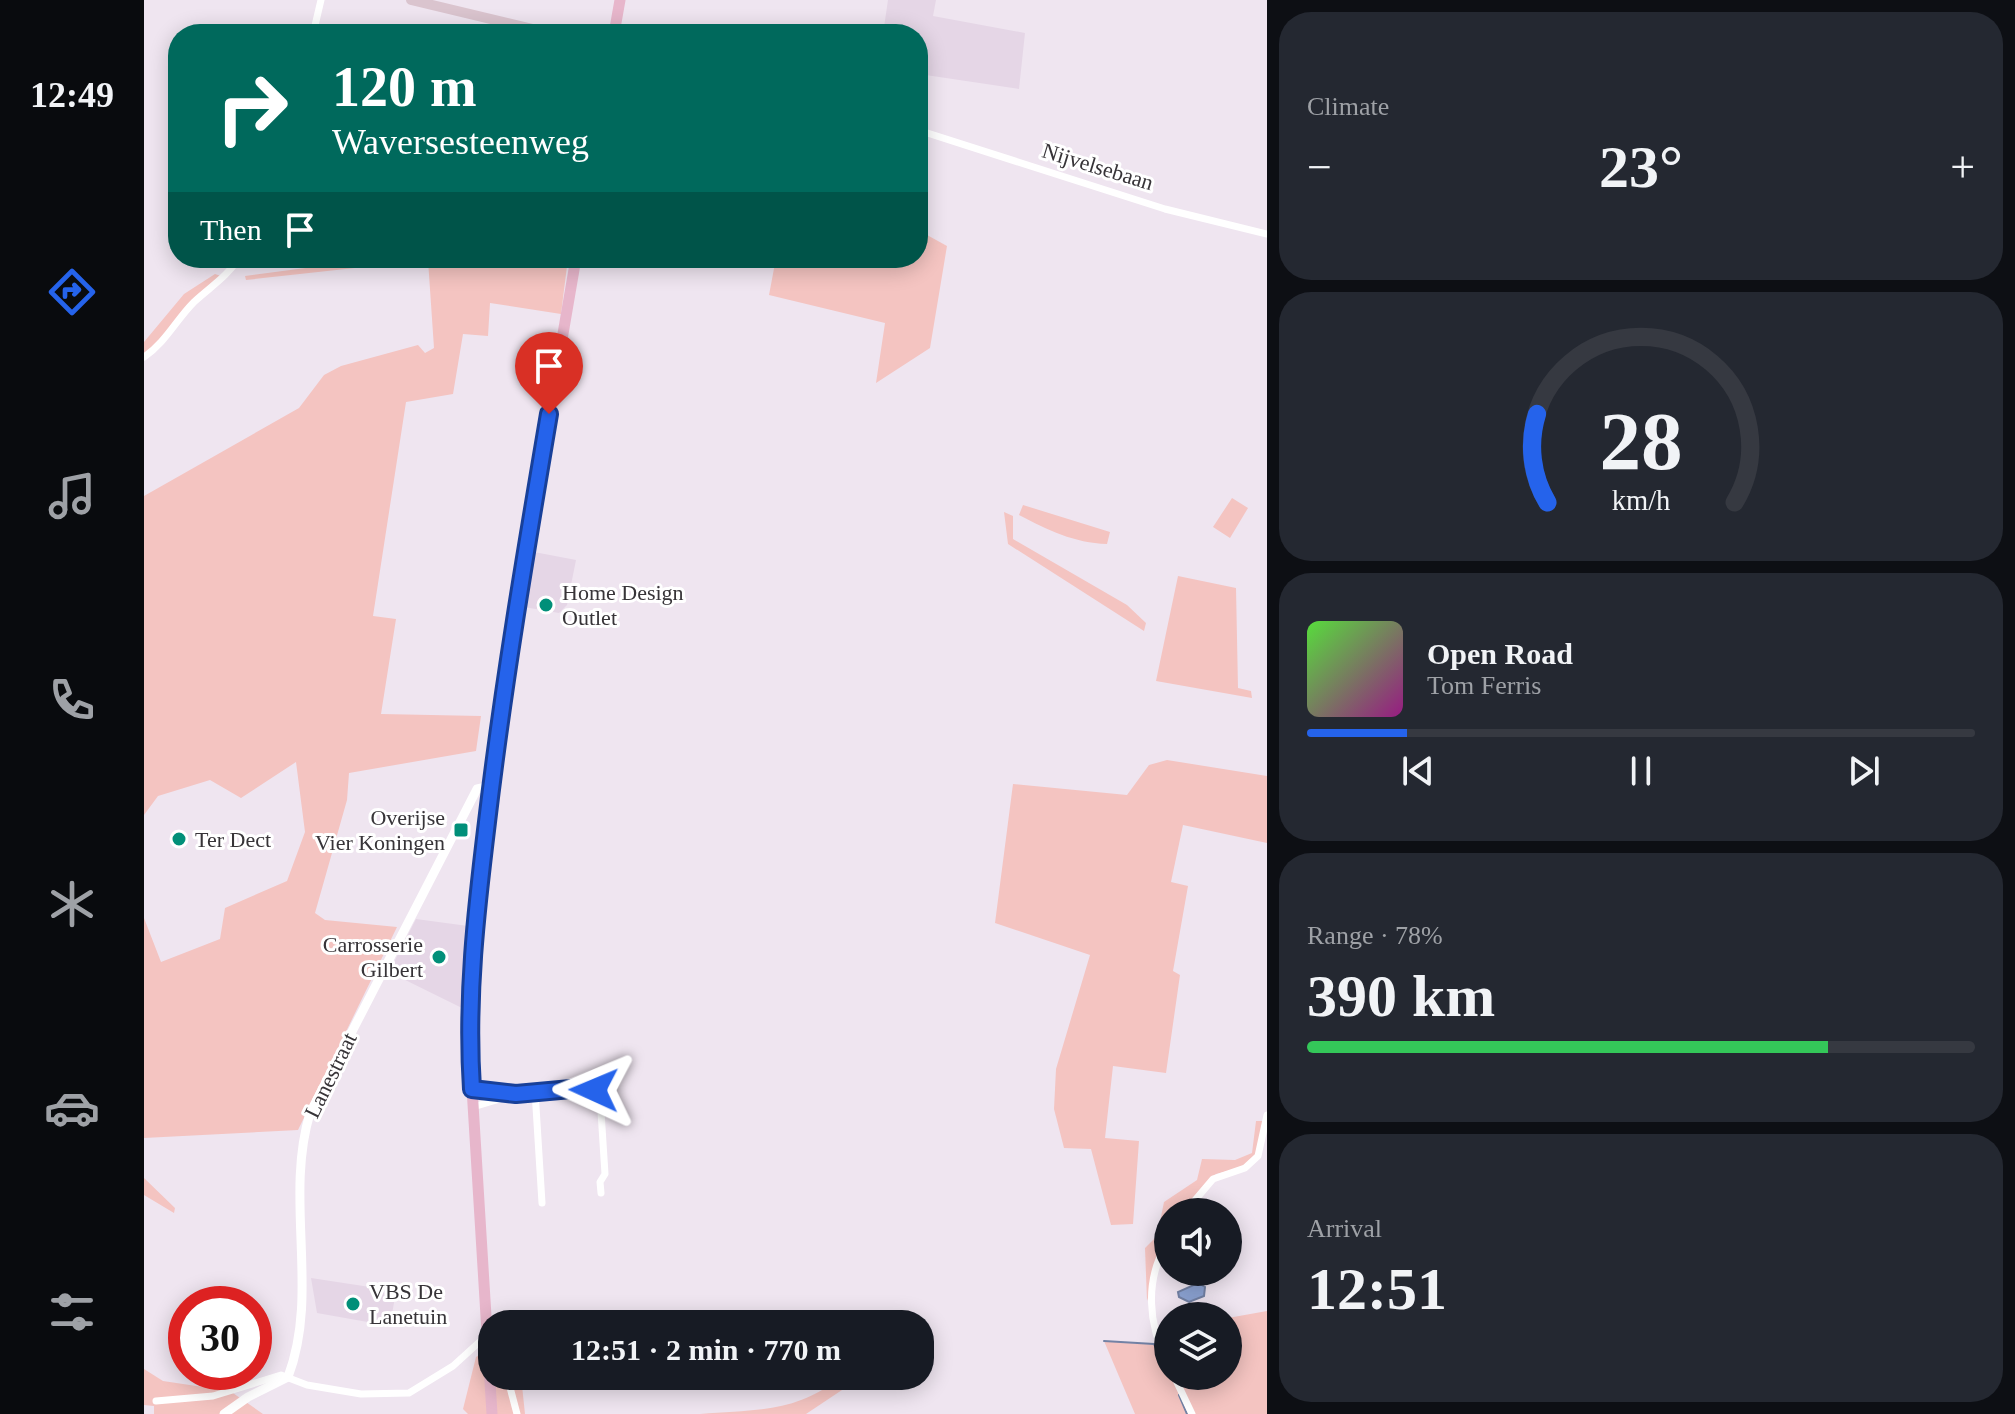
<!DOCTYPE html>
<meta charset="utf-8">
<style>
body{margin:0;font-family:Georgia,serif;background:#242831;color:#f1f3f6;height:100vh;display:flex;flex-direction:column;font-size:30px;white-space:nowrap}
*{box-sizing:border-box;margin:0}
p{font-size:26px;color:#9ea1a6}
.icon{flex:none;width:44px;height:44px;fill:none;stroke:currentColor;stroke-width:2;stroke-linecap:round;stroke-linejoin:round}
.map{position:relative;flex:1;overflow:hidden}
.details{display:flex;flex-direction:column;gap:12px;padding:12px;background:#0d0f14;width:748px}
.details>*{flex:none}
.top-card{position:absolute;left:24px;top:24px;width:760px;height:244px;border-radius:32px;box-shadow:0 4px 20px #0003;background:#00695c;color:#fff;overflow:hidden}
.fabs{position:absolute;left:1010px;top:1198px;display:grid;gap:16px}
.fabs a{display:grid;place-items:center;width:88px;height:88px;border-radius:50%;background:#171b24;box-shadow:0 4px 20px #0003;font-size:40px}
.speed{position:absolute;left:24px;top:1286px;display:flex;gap:16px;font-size:40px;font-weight:700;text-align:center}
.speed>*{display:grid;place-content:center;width:104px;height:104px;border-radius:50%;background:#171b24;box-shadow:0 4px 20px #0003;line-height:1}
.speed .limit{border:12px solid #d22;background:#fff;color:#111}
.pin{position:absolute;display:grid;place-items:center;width:68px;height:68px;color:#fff;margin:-82px -34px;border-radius:50% 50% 50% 0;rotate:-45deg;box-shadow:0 0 8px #0007}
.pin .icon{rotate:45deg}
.me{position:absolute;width:88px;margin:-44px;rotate:271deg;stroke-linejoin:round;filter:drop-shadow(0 0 6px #0008)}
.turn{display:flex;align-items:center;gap:28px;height:168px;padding:0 32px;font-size:36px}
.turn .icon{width:104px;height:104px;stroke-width:2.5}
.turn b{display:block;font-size:56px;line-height:68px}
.then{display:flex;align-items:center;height:76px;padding:0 32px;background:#0003;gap:16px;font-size:30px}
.big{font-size:60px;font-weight:700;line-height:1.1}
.details .widget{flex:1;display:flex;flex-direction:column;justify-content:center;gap:12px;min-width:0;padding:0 28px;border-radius:32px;background:#242831}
.details .dial{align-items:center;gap:0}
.dial svg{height:208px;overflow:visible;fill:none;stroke:#363941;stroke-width:7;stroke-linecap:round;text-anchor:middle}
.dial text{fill:#f1f3f6;stroke:none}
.song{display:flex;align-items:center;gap:24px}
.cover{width:96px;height:96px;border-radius:12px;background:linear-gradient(135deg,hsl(110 70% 55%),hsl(310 70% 35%))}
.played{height:8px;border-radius:4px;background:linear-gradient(90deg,#2563eb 15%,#363941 15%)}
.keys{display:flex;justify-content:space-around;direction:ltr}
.heat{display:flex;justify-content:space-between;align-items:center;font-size:44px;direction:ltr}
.charge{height:12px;border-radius:6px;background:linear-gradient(90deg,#34c759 78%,#363941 0)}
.trip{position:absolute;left:334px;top:1310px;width:456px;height:80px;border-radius:32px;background:#171b24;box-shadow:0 4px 20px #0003;font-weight:700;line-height:80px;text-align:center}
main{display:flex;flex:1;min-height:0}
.dock{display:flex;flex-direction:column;width:144px;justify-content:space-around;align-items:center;background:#090b0e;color:#9ea1a6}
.dock .icon{width:56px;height:56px}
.dock .selected{color:#2563eb}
.dock b{font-size:36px;color:#f1f3f6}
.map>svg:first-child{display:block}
.built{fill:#e5d6e6}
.green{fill:#f4c4c1}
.water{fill:#8da4d4;stroke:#7382a5;stroke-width:2}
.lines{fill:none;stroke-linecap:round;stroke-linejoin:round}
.stream{stroke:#7382a5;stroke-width:2}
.minor{stroke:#fff;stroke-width:7}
.tertiary{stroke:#fff;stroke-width:9}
.secondary{stroke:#dac4ce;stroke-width:10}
.primary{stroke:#e7b6cb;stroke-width:11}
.route-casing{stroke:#184099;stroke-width:20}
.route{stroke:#2563eb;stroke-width:14}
.poi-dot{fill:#018f79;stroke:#fff;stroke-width:3}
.labels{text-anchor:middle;stroke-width:6;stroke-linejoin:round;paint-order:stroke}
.street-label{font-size:22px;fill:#373438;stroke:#fff}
.poi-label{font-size:22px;fill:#373438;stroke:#fff;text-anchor:start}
</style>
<main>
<nav class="dock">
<b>12:49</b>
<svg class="icon selected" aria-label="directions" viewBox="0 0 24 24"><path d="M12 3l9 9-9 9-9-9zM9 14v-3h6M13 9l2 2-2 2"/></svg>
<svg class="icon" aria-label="music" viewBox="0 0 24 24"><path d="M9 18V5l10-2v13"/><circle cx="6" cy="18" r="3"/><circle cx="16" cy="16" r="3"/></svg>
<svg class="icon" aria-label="phone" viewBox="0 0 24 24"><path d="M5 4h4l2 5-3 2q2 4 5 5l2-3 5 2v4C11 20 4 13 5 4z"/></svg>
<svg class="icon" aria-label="climate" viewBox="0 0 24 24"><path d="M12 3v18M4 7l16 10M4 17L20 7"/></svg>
<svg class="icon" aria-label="car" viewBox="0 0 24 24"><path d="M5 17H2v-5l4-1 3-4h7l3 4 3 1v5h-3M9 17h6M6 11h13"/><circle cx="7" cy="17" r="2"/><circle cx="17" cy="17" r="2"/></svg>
<svg class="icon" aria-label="filters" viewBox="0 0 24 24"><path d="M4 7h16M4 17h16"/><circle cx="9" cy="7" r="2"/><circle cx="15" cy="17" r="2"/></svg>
</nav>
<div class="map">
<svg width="1123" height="1414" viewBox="0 0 1123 1414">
<rect width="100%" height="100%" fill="#efe5f0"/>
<path class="built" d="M 744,0 L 792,0 L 789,16 L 881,33 L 875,89 L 775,74 L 774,34 L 739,34 Z
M 390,552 L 432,560 L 423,605 L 415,613 L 380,607 Z
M 272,919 L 324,926 L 318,1008 L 245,972 Z
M 167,1278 L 252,1291 L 246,1326 L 173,1313 Z"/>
<path class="green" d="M 774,230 L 803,246 L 786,348 L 732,383 L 741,323 L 625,295 L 632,258 L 774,258 Z
M 238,258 L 424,258 L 417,314 L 346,303 L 344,336 L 319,334 L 309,394 L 262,402 L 229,616 L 252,619 L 237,714 L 337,716 L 332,751 L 205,773 L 203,800 L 171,913 L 181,920 L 253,927 L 154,1130 L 0,1138 L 0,918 L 17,962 L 76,939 L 81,908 L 143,881 L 161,832 L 152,762 L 97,798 L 66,780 L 14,796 L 0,815 L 0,496 L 155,408 L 180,375 L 197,366 L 274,345 L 281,353 L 290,348 L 284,260 L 102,280 L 101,276 Z
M 71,274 L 77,276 L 0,355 L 0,342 L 40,294 Z
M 1088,498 L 1104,508 L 1086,538 L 1069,527 Z
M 879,505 L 966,532 L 963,544 C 930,543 904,530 875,515 Z
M 860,512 L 869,516 L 869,539 L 983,605 L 1002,623 L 1000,631 L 864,544 Z
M 1034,576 L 1092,588 L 1094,688 L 1107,691 L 1108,698 L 1012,681 Z
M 1023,760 L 1123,776 L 1123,843 L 1039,825 L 1027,882 L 1044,886 L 1029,971 L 1036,975 L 1022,1073 L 969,1066 L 961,1138 L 995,1141 L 989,1224 L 967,1225 L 947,1149 L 920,1148 L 910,1109 L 912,1069 L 946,955 L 851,923 L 869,784 L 983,795 L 1005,765 Z
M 1112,1121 L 1122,1121 L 1114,1156 L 1095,1168 L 1072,1174 L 1037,1212 L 1024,1212 L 1024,1234 L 1003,1301 L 1001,1248 L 1013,1236 L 1020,1202 L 1053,1180 L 1058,1159 L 1091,1160 L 1108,1153 Z
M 0,1178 L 31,1208 L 30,1213 L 0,1195 Z
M 1123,1311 L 1123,1414 L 991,1414 L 960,1341 L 1014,1345 L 1024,1376 L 1084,1376 L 1084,1318 Z
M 348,1347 L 348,1376 L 377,1376 L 381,1414 L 324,1414 L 319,1409 L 332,1357 Z
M 0,1369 L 19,1381 L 86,1391 L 119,1414 L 10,1414 L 10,1406 L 0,1405 Z
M 698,1376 L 719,1376 L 662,1414 L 556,1414 C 612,1409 651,1414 698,1376 Z"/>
<path class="water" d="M 1054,1283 L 1061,1287 L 1060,1296 L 1045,1302 L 1035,1297 L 1034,1292 Z"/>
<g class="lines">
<path class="stream" d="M 960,1341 L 1010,1344 L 1018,1359
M 1035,1395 L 1043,1414"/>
<path class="minor" d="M 169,34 L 177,0
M 774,130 L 1021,209 L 1123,234
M 0,357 C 22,342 32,320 50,302 C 66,287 83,277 95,258
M449 1087a9 9 0 1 1 18 0a9 9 0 1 1-18 0Z
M 328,1089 L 366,1093
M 391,1091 L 398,1203
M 456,1096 L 461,1174 L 456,1182 L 457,1193
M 329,1107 L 372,1094 L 449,1087
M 1041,1212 L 1069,1179 L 1101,1168 L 1114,1156 L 1123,1115
M 1024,1241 C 1000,1280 1004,1325 1024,1364
M 363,1376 L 373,1414
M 1030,1376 L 1048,1414
M 12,1401 L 69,1396 L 137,1375 L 163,1385 L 217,1394 L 265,1393 L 309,1366 L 342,1336"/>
<path class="tertiary" d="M 80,1414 L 104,1397 L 144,1377 C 176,1293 140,1199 166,1113 L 333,789 L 347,786"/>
<path class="secondary" d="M 267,0 L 410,34"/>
<path class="primary" d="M 470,34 L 476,0
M 348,1414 L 325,1039 L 328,948 L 362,666 L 432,258"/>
</g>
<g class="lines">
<defs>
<path id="route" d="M 405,414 C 382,550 359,686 343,822 C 332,912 322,998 328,1089 L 372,1094 L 449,1087 L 450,1090"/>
</defs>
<use href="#route" class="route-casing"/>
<use href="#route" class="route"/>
</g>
<g class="poi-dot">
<circle cx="402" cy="605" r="8"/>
<rect x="309" y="822" width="16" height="16" rx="4"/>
<circle cx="35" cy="839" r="8"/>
<circle cx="295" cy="957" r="8"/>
<circle cx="209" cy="1304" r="8"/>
</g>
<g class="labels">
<g class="street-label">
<text transform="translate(954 166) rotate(17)" y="8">Nijvelsebaan</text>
<text transform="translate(186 1075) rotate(-64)" y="8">Lanestraat</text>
</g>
<g class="poi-label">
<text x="418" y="600">Home Design<tspan x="418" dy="25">Outlet</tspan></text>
<text x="301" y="825" text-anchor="end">Overijse<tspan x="301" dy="25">Vier Koningen</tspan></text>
<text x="51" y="847">Ter Dect</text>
<text x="279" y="952" text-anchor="end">Carrosserie<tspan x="279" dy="25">Gilbert</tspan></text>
<text x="225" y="1299">VBS De<tspan x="225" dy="25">Lanetuin</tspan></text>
</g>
</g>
</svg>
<div class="fabs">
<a><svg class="icon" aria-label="sound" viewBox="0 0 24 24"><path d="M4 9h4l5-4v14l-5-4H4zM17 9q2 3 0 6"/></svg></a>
<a><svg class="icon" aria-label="layers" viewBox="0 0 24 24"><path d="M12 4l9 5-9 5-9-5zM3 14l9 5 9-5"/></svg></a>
</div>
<div class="speed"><div class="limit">30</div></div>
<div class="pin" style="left:405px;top:414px;background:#d93025"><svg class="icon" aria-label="arrive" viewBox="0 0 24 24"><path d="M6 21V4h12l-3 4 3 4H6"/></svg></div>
<svg class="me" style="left:450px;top:1090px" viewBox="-20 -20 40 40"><path d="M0-17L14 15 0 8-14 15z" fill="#2563eb" stroke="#fff" stroke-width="4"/></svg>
<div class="trip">12:51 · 2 min · 770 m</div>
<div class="top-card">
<div class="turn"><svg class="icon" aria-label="right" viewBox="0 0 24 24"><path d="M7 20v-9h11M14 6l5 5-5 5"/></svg><div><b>120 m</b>Waversesteenweg</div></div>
<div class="then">Then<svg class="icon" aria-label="arrive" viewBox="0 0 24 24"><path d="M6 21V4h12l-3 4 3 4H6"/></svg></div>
</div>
</div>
<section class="details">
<div class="widget"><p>Climate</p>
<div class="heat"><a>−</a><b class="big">23°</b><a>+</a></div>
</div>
<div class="widget dial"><svg viewBox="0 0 100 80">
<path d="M14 69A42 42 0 1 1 86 69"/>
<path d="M14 69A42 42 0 0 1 10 35" stroke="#2563eb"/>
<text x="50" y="56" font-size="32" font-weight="700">28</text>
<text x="50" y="72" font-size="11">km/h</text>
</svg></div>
<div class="widget">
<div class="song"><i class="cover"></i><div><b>Open Road</b><p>Tom Ferris</p></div></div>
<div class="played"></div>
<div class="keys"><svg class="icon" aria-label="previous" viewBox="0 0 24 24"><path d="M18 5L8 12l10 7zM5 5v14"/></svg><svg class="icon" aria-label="pause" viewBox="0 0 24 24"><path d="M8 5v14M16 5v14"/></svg><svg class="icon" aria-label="next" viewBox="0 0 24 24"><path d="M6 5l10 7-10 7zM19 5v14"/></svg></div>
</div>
<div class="widget"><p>Range · 78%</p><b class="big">390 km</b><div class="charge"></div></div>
<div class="widget"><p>Arrival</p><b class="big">12:51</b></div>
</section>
</main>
